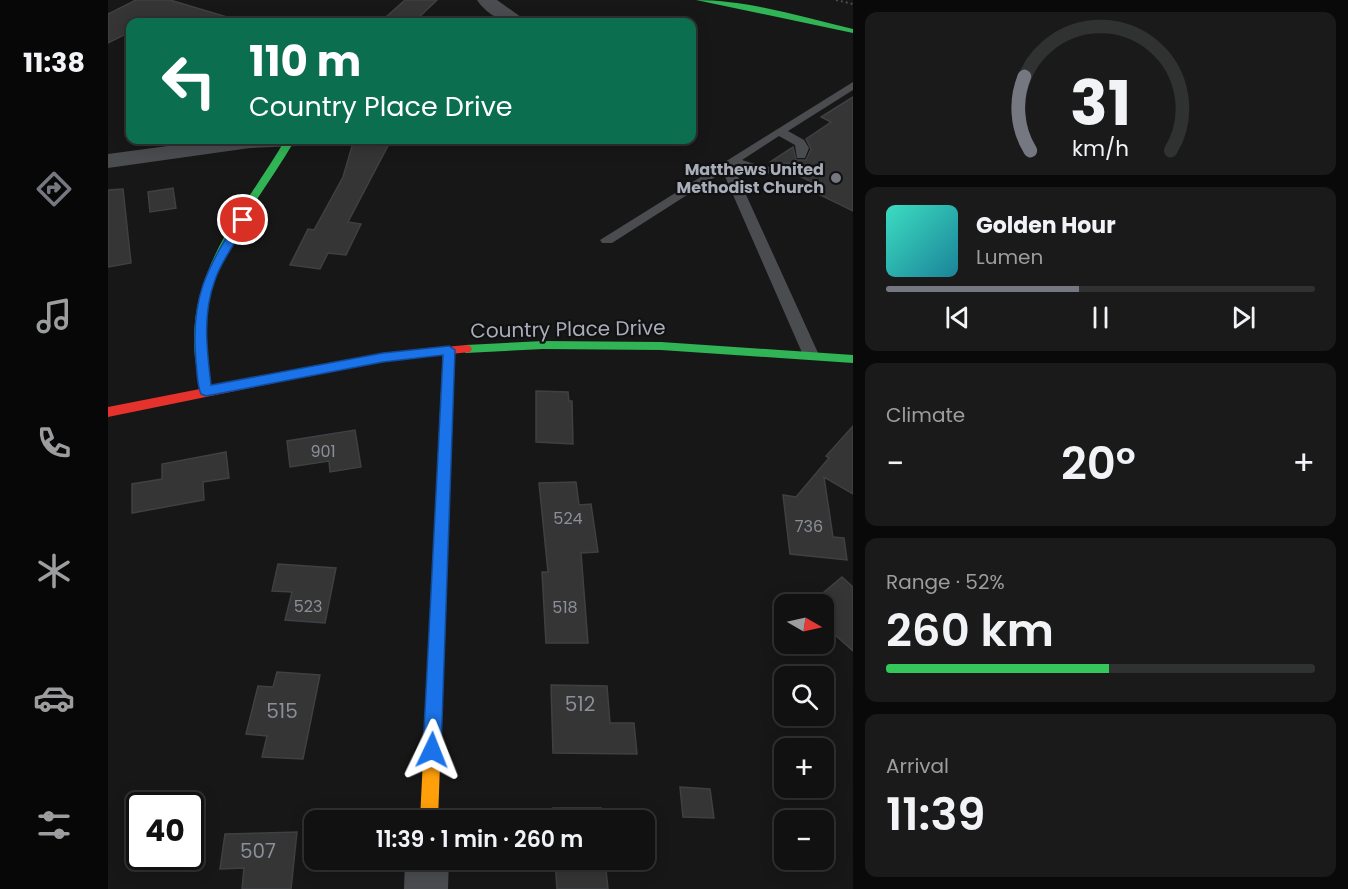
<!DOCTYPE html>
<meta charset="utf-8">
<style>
body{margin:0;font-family:Poppins,sans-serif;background:#1a1a1a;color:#f1f3f6;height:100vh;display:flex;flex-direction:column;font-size:22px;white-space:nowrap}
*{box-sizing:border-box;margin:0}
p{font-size:20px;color:#9c9d9f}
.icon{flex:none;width:33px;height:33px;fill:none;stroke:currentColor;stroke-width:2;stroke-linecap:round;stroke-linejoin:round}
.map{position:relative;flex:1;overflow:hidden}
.panel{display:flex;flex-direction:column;gap:12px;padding:12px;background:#090909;width:495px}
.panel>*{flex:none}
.top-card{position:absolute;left:18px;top:18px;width:570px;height:126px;border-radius:12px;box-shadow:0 3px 15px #0003,0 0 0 2px #303131;background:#0b6e4f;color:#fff;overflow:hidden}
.needle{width:39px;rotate:99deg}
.tools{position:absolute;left:666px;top:594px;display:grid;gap:12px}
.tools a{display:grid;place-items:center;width:60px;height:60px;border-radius:12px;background:#111;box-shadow:0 3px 15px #0003,0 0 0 2px #303131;font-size:30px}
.speed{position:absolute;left:18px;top:792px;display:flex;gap:12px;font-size:30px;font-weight:700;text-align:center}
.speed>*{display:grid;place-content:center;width:78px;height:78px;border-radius:50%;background:#111;box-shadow:0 3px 15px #0003,0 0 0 2px #303131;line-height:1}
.speed .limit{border:3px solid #111;border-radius:9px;background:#fff;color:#111}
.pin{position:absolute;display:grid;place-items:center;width:51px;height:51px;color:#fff;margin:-26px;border:3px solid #fff;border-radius:50%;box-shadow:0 2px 6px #0007}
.me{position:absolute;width:66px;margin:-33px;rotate:2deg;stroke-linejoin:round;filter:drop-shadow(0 0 4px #0008)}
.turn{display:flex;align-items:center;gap:21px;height:126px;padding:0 24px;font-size:27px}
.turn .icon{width:78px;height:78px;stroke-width:2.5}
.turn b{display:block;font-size:42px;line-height:51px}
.big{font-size:45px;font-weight:600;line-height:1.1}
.panel .widget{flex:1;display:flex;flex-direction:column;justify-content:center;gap:9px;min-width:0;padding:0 21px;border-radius:12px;background:#1a1a1a}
.panel .dial{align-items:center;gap:0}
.dial svg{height:156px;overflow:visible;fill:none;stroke:#303131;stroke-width:7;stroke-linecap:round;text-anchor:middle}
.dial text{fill:#f1f3f6;stroke:none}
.song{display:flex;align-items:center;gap:18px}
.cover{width:72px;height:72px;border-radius:9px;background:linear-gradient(135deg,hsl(170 70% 55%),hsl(190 70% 35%))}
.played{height:6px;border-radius:3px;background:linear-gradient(90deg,#757880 45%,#303131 45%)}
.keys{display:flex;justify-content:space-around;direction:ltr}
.heat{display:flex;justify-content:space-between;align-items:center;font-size:33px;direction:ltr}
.charge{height:9px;border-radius:4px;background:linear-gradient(90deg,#34c759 52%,#303131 0)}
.trip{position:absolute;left:196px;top:810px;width:351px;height:60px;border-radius:12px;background:#111;box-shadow:0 3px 15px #0003,0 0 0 2px #303131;font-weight:600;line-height:60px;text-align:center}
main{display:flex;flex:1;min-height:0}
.dock{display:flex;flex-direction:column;width:108px;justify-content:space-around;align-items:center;background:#070707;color:#9c9d9f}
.dock .icon{width:42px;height:42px}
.dock .active{color:#757880}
.dock b{font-size:27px;color:#f1f3f6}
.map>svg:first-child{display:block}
.building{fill:#353536;stroke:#3f4043;stroke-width:1.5}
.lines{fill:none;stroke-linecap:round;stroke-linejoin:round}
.path{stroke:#4d4e52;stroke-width:2;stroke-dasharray:2 3;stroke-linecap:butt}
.lane{fill:#4b4c50;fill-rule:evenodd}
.street{fill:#4b4c50;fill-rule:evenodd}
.fast{fill:#30b455;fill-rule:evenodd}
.slow{fill:#ff9f0a;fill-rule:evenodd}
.jam{fill:#e5322d;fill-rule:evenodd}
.route{fill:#1a73e8;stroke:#114b97;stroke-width:1.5}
.poi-dot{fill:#757880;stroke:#111113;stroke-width:2}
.labels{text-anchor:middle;stroke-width:4.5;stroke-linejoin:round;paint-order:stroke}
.far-poi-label{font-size:16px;font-weight:bold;fill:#a8adb8;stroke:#111113;text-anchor:end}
.number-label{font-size:16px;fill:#8b8f98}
.street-label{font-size:20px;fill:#a8adb8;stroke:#111113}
.near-number-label{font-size:20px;fill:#8b8f98}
</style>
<main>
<nav class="dock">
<b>11:38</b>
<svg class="icon active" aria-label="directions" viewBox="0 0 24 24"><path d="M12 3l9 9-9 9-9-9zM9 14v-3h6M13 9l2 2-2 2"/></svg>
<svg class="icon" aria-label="music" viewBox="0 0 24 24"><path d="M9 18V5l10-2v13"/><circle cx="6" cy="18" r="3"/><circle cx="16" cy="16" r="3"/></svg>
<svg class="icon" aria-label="phone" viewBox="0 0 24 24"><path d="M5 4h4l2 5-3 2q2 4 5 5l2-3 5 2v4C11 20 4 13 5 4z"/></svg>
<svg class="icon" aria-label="climate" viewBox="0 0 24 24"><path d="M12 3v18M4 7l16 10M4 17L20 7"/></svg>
<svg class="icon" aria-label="car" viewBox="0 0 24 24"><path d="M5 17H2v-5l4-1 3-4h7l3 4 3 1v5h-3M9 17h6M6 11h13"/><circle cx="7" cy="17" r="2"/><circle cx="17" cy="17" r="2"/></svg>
<svg class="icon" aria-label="filters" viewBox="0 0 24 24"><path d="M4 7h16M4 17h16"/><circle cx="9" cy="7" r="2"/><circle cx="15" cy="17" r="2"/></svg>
</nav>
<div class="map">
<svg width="745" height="889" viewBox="0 0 745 889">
<rect width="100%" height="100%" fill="#171717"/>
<path class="building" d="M 28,0 L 62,0 L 119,17 L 118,22 L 22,22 L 22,32 L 0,43 L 0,14 Z
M 297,0 L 329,0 L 306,22 L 278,17 Z
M 745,97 L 745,211 L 702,190 L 710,185 L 681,171 L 681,163 L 667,164 L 662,162 L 685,147 L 688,160 L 698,160 L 703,149 L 698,139 L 723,122 L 713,117 Z
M 253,140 L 283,140 L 240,222 L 253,224 L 238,255 L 220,253 L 212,269 L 182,265 L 200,229 L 206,230 L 235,177 L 245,143 L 252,143 Z
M 65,188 L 68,208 L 42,212 L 40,192 Z
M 15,189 L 23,263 L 0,267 L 0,190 Z
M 428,391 L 460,392 L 461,401 L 464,401 L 465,444 L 428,442 Z
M 745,426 L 745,494 L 716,477 L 725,537 L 736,538 L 739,560 L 682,554 L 675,495 L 688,497 L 721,458 L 718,456 Z
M 247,430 L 253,467 L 222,472 L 221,461 L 182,467 L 179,441 Z
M 118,452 L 121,478 L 95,482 L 96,500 L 24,513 L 24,484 L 54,479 L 54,464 Z
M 468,482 L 471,505 L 483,504 L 490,552 L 473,553 L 480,643 L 438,643 L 434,572 L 440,572 L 431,483 Z
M 170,564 L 228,568 L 217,623 L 177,620 L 184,592 L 164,591 Z
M 734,577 L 745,587 L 745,651 L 716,625 L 716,592 Z
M 169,672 L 212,675 L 195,759 L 154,757 L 159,736 L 138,734 L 150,686 L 165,687 Z
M 443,685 L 499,686 L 502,723 L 526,723 L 529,754 L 445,753 Z
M 572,787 L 602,789 L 606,818 L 575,817 Z
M 445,808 L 493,808 L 494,820 L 446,820 Z
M 189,832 L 183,889 L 134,889 L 136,868 L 112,869 L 117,834 Z
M 447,860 L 497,860 L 500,889 L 449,889 Z"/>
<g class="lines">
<path class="path" d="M 728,0 L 745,4"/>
<path class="lane" d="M 745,82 L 745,90 L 680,131 L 696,140 L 701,148 L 697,158 L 689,158 L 687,145 L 671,136 L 634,160 L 656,167 L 679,165 L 679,171 L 656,174 L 625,166 L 711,355 L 708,359 L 703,360 L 695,355 L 615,172 L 504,243 L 494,243 L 492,240 Z"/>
<path class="street" d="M 369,0 L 389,0 L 420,22 C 399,24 381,18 369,0 Z
M 104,140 L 192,141 L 189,146 L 142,148 L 0,168 L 0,154 Z
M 297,860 L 341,860 L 340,889 L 296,889 Z"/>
<path class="fast" d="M 588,0 C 641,0 694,17 745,29 L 745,33 Z
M 177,140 L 187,140 C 154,197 102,254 98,322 C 96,345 101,368 104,391 L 98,396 L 93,394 C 89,384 89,369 87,358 C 78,271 136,210 177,140 Z
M 435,341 L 553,342 L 745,355 L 745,363 L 553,350 L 435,349 L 358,353 L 352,349 L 358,345 Z"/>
<path class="slow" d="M 341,346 L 347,350 L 330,820 L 312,820 L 335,350 Z"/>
<path class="jam" d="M 358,345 L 362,346 L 364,349 L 362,352 L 275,361 L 0,417 L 0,407 L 275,353 Z"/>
</g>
<path class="route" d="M 131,217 L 135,217 L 141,220 C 130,239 114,259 107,280 C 94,315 99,350 103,385 L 275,353 L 341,346 L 347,350 L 333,750 L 330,756 L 324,758 L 318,756 L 315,750 L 335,355 L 275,362 L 98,396 L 93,394 C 89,385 89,372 88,362 C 82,298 98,270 131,217 Z"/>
<circle class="poi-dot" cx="728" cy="178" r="6"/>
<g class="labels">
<g class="far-poi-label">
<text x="716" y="175">Matthews United<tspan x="716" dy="18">Methodist Church</tspan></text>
</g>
<g class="number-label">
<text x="215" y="457">901</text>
<text x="460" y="524">524</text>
<text x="701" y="532">736</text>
<text x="200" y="612">523</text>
<text x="457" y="613">518</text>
</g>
<g class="street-label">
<text transform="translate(460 329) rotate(-1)" y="7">Country Place Drive</text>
</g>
<g class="near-number-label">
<text x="472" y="711">512</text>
<text x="174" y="718">515</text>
<text x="150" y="858">507</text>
</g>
</g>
</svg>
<div class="tools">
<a><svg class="needle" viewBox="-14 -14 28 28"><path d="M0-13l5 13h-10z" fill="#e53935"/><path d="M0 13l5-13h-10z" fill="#9c9d9f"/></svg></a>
<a><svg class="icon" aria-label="search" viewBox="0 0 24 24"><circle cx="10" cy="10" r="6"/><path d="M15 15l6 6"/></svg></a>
<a>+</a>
<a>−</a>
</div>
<div class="speed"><div class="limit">40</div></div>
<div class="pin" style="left:135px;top:220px;background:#d93025"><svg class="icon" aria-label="arrive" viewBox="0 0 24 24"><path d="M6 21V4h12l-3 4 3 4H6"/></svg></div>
<svg class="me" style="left:324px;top:750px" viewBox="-20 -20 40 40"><path d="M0-17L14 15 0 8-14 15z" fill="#1a73e8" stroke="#fff" stroke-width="4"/></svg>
<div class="trip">11:39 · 1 min · 260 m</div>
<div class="top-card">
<div class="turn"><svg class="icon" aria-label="left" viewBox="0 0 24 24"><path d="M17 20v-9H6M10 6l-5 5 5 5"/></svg><div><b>110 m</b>Country Place Drive</div></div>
</div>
</div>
<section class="panel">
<div class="widget dial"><svg viewBox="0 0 100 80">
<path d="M14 69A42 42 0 1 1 86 69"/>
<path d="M14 69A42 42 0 0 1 11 31" stroke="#757880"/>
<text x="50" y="56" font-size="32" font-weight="700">31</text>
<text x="50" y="72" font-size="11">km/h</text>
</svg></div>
<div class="widget">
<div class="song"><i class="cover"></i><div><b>Golden Hour</b><p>Lumen</p></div></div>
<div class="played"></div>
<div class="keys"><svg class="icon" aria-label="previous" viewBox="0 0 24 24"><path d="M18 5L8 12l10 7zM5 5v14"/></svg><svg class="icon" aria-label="pause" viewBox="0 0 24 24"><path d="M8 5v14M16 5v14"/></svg><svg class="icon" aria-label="next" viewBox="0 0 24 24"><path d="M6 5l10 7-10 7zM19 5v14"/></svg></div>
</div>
<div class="widget"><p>Climate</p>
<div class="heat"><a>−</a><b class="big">20°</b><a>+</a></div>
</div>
<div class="widget"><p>Range · 52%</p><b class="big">260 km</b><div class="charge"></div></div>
<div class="widget"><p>Arrival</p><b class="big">11:39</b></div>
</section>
</main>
